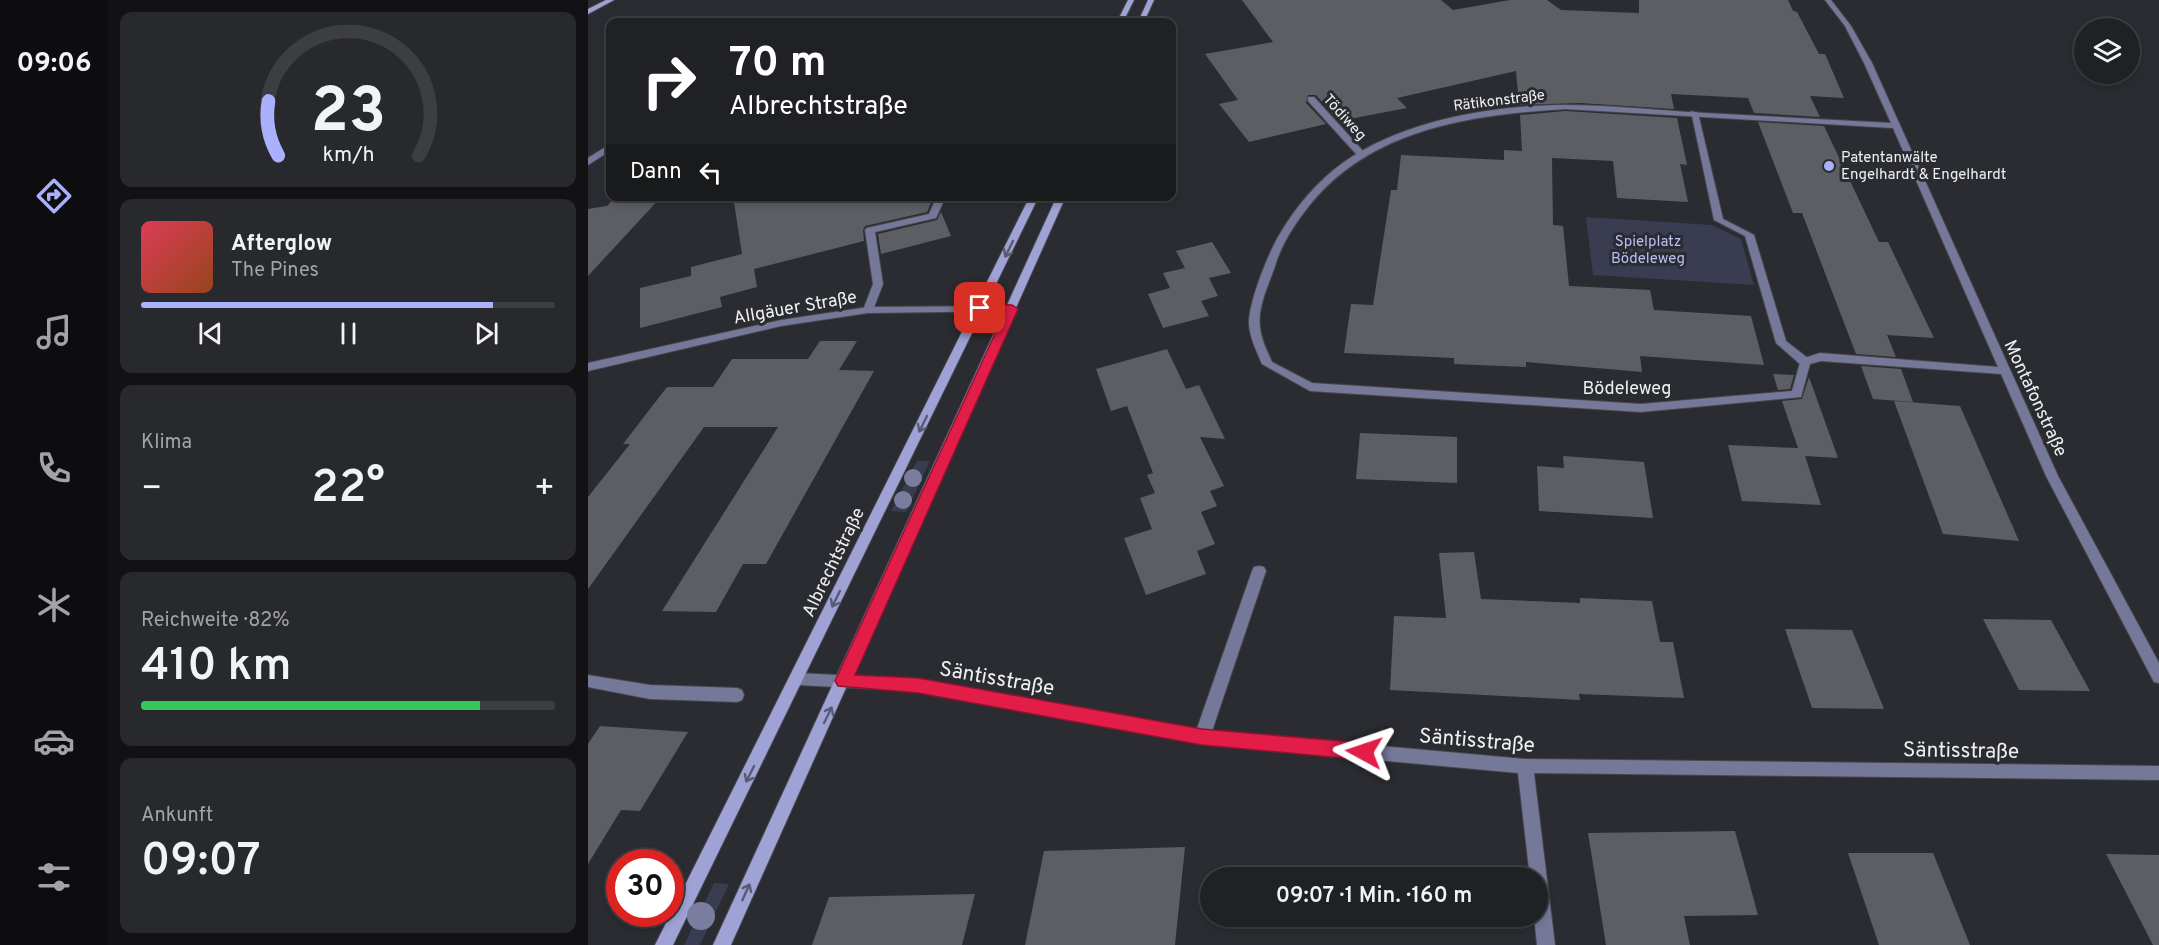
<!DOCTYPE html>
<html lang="de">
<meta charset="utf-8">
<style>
body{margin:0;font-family:Overpass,sans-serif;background:#28292d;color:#f1f3f6;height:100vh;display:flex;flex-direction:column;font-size:22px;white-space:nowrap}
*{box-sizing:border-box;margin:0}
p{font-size:20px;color:#a2a3a7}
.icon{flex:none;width:33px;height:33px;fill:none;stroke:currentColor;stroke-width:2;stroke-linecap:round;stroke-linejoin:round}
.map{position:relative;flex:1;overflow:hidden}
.side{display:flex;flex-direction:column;gap:12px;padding:12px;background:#121214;width:480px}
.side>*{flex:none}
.top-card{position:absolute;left:18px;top:18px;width:570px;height:183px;border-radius:12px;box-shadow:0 3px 9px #0003,0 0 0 2px #3d3e42;background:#202124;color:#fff;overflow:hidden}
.tools{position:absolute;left:1486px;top:18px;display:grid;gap:12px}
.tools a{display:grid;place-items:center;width:66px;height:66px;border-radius:50%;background:#202125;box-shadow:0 3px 9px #0003,0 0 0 2px #3d3e42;font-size:30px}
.speed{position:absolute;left:18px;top:849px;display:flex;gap:12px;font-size:30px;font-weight:700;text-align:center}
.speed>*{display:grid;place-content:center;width:78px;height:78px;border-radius:50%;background:#202125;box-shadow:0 3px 9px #0003,0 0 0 2px #3d3e42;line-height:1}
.speed .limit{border:9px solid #d22;background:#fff;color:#111}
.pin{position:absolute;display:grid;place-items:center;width:51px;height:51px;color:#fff;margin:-26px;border-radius:12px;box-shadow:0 3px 9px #0006}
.me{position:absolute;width:66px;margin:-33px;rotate:275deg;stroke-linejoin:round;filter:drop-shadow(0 0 4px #0008)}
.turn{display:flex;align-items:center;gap:21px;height:126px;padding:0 24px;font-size:27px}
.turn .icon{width:78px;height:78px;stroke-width:2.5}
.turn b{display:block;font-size:42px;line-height:51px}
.then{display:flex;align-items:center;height:57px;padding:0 24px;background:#0003;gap:12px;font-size:22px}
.big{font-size:45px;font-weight:600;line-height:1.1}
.side .widget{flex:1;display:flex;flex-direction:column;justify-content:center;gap:9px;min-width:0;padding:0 21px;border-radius:12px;background:#28292d}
.side .dial{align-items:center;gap:0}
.dial svg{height:156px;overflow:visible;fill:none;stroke:#3d3e42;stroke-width:7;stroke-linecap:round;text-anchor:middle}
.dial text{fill:#f1f3f6;stroke:none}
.song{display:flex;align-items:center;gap:18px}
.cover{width:72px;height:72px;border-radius:9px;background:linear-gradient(135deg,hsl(350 70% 55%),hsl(20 70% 35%))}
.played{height:6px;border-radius:3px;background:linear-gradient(90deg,#aab0fb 85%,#3d3e42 85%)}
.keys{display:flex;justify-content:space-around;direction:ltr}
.heat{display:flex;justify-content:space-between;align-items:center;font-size:33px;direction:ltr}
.charge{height:9px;border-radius:4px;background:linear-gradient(90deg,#34c759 82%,#3d3e42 0)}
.trip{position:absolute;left:612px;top:867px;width:348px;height:60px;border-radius:30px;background:#202125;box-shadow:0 3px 9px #0003,0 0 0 2px #3d3e42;font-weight:600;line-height:60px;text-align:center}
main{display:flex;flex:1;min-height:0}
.dock{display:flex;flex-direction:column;width:108px;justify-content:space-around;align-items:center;background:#0d0d0f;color:#a2a3a7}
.dock .icon{width:42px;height:42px}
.dock .on{color:#aab0fb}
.dock b{font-size:27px;color:#f1f3f6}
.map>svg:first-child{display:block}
.green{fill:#3a3c52}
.building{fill:#5d5e64}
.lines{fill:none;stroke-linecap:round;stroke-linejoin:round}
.service-casing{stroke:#46474c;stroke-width:2}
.minor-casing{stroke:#46474c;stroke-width:2}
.secondary-casing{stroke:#46474c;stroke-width:2}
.service{fill:#757898;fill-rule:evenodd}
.minor{fill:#757898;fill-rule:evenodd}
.secondary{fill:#9ea2d5;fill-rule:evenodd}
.tree{fill:#7a7d9e}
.oneway{stroke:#595b73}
.route{fill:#e11d48;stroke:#92132f;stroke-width:1.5}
.poi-dot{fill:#aab0fb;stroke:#2b2c31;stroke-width:2}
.labels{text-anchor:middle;stroke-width:6;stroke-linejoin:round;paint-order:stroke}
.far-street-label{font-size:15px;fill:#eff0f3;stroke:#2b2c31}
.far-poi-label{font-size:15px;fill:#eff0f3;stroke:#2b2c31;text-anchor:start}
.far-park-label{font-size:15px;fill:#babff8;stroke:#2b2c31}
.street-label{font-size:18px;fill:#eff0f3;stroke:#2b2c31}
.near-street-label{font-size:21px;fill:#eff0f3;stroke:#2b2c31}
</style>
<main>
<nav class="dock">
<b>09:06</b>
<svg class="icon on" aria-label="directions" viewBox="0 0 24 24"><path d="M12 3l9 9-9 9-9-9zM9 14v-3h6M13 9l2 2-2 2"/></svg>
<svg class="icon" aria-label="music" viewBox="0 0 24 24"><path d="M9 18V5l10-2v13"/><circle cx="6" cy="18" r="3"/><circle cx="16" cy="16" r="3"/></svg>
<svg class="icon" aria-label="phone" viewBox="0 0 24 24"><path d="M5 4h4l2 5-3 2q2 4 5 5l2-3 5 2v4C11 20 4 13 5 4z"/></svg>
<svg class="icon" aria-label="climate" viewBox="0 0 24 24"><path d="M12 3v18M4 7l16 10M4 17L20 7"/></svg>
<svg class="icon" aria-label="car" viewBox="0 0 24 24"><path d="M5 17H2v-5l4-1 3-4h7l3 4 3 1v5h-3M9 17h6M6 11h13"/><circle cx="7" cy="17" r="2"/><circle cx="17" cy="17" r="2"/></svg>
<svg class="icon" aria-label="filters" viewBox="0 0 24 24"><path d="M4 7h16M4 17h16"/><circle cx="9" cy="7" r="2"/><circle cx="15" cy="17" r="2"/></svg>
</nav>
<section class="side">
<div class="widget dial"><svg viewBox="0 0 100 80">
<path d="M14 69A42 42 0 1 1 86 69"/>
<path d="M14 69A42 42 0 0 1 9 41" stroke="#aab0fb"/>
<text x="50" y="56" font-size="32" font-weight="700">23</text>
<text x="50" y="72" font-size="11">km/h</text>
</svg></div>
<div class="widget">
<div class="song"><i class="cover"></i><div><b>Afterglow</b><p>The Pines</p></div></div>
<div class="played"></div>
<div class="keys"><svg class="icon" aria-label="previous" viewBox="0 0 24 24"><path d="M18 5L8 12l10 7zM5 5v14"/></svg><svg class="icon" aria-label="pause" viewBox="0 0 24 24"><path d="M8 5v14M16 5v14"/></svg><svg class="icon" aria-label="next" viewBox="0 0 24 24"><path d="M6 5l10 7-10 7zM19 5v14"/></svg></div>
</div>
<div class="widget"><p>Klima</p>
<div class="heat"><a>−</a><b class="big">22°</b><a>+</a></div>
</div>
<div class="widget"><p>Reichweite · 82%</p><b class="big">410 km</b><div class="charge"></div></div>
<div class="widget"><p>Ankunft</p><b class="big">09:07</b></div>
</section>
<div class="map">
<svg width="1571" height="945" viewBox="0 0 1571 945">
<rect width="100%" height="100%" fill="#2b2c31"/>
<path class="green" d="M 998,217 L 1124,225 L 1153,239 L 1166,285 L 1005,275 Z
M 329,461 L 342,461 L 318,512 L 303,511 Z
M 126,883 L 141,884 L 112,945 L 96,945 Z"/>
<path class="building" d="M 654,0 L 853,0 L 865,10 L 922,0 L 959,0 L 973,10 L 1051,13 L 1051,0 L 1200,0 L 1205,11 L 1209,12 L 1231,54 L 1237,54 L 1256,98 L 1222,96 L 1232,117 L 1166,113 L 1160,98 L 1083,94 L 1086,109 L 992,103 L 931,105 L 928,71 L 809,98 L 819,108 L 751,121 L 728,95 L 720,95 L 718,103 L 738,124 L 661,142 L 631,104 L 650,100 L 617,54 L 685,42 Z
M 977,111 L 1089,118 L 1099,165 L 1092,164 L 1100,202 L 1029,198 L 1025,161 L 964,158 L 965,225 L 975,226 L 981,286 L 1062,290 L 1066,310 L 1163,316 L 1176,365 L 1052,356 L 1054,372 L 938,362 L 938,367 L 866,364 L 866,358 L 756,353 L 763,304 L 785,305 L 803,190 L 809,190 L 813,155 L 916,160 L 916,150 L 934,151 L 932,115 Z
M 1170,122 L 1236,126 L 1291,242 L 1300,242 L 1346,338 L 1299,335 L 1308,357 L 1268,354 L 1214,213 L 1205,213 Z
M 28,196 L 74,196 L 0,276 L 0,209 L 19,206 Z
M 145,196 L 346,196 L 339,212 L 277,226 L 275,230 L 276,241 L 166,269 L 169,287 L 132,297 L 134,307 L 52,328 L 52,288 L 103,276 L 103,267 L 154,254 Z
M 353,212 L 363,236 L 293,254 L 290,234 L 349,220 Z
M 624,242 L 643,273 L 621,278 L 630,296 L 613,301 L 621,316 L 575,328 L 560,294 L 582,288 L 575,273 L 597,268 L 588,251 Z
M 232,341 L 269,341 L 251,370 L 286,371 L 178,564 L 155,564 L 128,612 L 74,611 L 190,427 L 116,427 L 0,589 L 0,497 L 42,444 L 35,444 L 79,387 L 125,387 L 144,359 L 220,359 Z
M 579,349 L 598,389 L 611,385 L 637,439 L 612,437 L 636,486 L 622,491 L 629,506 L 613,512 L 627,544 L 609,551 L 618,574 L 558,595 L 536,538 L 564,529 L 552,498 L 567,493 L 559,475 L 565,473 L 539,406 L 523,411 L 508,369 Z
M 1273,366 L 1313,369 L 1325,402 L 1285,399 Z
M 1185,374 L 1206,375 L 1202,389 L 1190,390 Z
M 1221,377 L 1250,458 L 1217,456 L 1233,505 L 1154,501 L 1140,445 L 1210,448 L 1194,401 L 1214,399 Z
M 1306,401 L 1372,406 L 1431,541 L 1355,534 Z
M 772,433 L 869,437 L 869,483 L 768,479 Z
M 975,456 L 1056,462 L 1065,518 L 951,511 L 949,466 L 976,468 Z
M 886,552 L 893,599 L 992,603 L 992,598 L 1064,601 L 1072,642 L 1085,642 L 1096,698 L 991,694 L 992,700 L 802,690 L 806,616 L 858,618 L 851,553 Z
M 1395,619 L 1463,620 L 1502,691 L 1431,690 Z
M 1197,629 L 1264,630 L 1296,709 L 1224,708 Z
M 12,726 L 100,732 L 52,811 L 33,810 L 0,864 L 0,744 Z
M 1147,831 L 1170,915 L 1096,916 L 1102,945 L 1018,945 L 1000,833 Z
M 597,847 L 587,945 L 437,945 L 456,851 Z
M 1260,853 L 1345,853 L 1382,945 L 1291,945 Z
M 1518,854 L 1571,855 L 1571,945 L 1565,945 Z
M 387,894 L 374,945 L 224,945 L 241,897 Z"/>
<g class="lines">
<defs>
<path id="service" d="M 720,97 L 726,97 L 775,151 L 775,155 L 769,155 L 720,101 Z
M 1103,111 L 1110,113 L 1135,219 L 1166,235 L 1198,341 L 1221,359 L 1222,362 L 1221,365 L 1213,365 L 1188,343 L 1157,236 L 1126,220 Z
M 349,196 L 358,196 L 348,218 L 287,232 L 295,284 L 285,310 L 280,313 L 276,312 L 275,310 L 285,284 L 277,230 L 279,228 L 341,214 Z
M 671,566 L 676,567 L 678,571 L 622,737 L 619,742 L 614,744 L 609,742 L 606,737 L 664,571 L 666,567 Z
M 0,675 L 62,685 L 149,688 L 154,690 L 156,695 L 154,700 L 149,702 L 62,699 L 0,687 Z"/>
<path id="minor" d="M 1237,0 L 1243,0 L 1263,26 L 1284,63 L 1470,476 L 1571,663 L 1571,683 L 1566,682 L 1458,476 L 1413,374 L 1233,361 L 1222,364 L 1213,397 L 1053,412 L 722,391 L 674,364 C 669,352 662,339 661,325 C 660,303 681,251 693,232 C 709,205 731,180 756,162 C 816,120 906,105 977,105 C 1018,105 1059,109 1099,112 C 1167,116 1235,119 1303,123 L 1276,63 L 1257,26 ZM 977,109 L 1305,128 L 1410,367 L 1232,353 L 1213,359 L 1204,391 L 1053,404 L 724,383 L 684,362 C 679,351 673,339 672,327 C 669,308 681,284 687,266 C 694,243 706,225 721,206 C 783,128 884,115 977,109 Z
M 19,146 L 22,146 L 22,151 L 0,165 L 0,158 Z
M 424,306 L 429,309 L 428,311 L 280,313 L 193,326 L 0,371 L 0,363 L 193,320 L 280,307 Z
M 209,673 L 330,679 L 614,730 L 937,759 L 1571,766 L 1571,780 L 946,773 L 967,945 L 949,945 L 946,916 L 950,916 L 950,878 L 942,878 L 930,773 L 614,744 L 330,691 L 209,685 L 204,684 L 202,679 L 204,674 Z"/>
<path id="secondary" d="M 18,0 L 26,0 L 0,14 L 0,9 Z
M 540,0 L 546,0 L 535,22 L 529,22 Z
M 560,0 L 566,0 L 556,22 L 550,22 Z
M 442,196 L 451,196 L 85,945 L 67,945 Z
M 469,196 L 478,196 L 143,945 L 125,945 Z"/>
</defs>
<use href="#service" class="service-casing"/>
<use href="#minor" class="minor-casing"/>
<use href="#secondary" class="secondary-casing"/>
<use href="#service" class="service"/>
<use href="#minor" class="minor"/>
<use href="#secondary" class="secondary"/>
</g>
<g class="tree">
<circle cx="325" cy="478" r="9"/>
<circle cx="315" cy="500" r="9"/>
<circle cx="113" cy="916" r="14"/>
</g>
<defs><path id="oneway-shaft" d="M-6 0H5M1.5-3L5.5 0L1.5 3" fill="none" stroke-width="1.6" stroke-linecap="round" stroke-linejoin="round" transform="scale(1.5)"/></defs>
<g class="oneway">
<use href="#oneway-shaft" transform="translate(421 249) rotate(116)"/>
<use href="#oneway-shaft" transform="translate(335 424) rotate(116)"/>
<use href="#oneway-shaft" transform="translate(248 599) rotate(116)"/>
<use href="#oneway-shaft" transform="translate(240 715) rotate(-64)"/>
<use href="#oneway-shaft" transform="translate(162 774) rotate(117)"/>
<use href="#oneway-shaft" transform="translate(158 892) rotate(-66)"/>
</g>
<path class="route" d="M 392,304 L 424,305 L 430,309 L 267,675 L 330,678 L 614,729 L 776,743 L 782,746 L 784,752 L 782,757 L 776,760 L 614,745 L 330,693 L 250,686 L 247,681 L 417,312 L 388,310 L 388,305 Z"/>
<circle class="poi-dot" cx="1241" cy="166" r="6"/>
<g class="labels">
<g class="far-street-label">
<text transform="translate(911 100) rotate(-7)" y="5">Rätikonstraße</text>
<text transform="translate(757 117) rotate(48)" y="5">Tödiweg</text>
</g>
<g class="far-poi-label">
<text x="1253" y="162">Patentanwälte<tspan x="1253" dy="17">Engelhardt &amp; Engelhardt</tspan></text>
</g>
<g class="far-park-label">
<text x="1060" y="246">Spielplatz<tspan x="1060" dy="17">Bödeleweg</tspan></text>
</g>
<g class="street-label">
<text transform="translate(207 307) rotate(-10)" y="6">Allgäuer Straße</text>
<text x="1039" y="394">Bödeleweg</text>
<text transform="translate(1448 398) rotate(65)" y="6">Montafonstraße</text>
<text transform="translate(245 562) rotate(-64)" y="6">Albrechtstraße</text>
</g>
<g class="near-street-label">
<text transform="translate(409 678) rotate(10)" y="7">Säntisstraße</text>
<text transform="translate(889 740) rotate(5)" y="7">Säntisstraße</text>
<text transform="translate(1373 750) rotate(1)" y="7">Säntisstraße</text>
</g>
</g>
</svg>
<div class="tools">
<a><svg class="icon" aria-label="layers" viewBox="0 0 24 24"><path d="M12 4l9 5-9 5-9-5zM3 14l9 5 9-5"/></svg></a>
</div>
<div class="speed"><div class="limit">30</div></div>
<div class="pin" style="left:392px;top:308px;background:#d93025"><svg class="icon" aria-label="arrive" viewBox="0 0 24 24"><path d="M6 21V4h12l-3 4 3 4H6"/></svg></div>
<svg class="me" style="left:776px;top:752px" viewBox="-20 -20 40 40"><path d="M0-17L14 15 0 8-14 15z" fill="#e11d48" stroke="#fff" stroke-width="4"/></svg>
<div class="trip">09:07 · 1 Min. · 160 m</div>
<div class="top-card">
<div class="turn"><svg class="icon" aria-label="right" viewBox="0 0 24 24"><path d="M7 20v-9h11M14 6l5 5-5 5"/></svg><div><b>70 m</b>Albrechtstraße</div></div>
<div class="then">Dann<svg class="icon" aria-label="left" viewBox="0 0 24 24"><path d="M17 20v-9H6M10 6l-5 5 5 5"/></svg></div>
</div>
</div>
</main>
